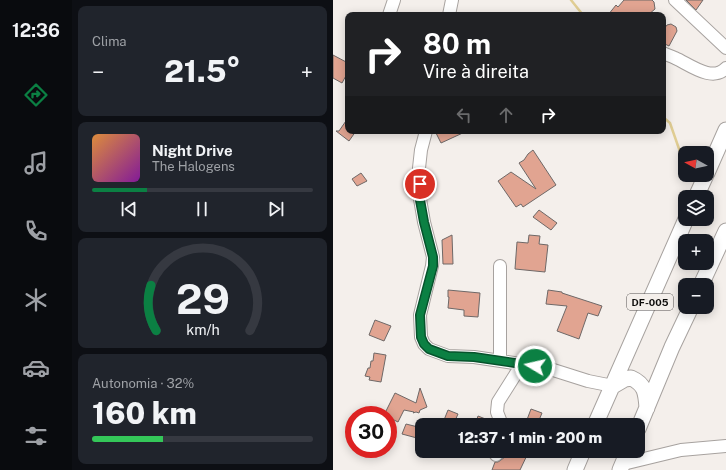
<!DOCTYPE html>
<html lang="pt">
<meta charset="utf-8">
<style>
body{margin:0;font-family:"Public Sans",sans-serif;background:#20242c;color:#f1f3f6;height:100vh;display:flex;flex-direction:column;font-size:15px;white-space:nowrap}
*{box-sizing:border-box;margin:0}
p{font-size:13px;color:#9ea1a6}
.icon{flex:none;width:22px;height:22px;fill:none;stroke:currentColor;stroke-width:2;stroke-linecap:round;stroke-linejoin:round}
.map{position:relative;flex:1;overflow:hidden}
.side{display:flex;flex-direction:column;gap:6px;padding:6px;background:#0d0f14;width:261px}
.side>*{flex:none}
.guide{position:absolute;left:12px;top:12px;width:321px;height:122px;border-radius:8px;box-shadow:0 2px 10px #0003;background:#202124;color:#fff;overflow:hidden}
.needle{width:26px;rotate:278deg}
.buttons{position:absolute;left:345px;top:146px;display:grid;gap:8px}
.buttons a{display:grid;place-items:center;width:36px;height:36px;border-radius:8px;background:#171b24;box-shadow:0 2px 10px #0003;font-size:20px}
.speed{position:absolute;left:12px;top:406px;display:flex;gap:8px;font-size:20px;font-weight:700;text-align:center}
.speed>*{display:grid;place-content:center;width:52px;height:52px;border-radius:50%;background:#171b24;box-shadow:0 2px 10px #0003;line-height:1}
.speed .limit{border:6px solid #d22;background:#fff;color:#111}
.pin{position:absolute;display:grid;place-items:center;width:34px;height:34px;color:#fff;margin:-17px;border:2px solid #fff;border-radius:50%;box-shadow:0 1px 4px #0007}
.me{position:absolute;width:44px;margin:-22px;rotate:279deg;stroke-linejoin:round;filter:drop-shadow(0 0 3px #0008)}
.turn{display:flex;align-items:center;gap:14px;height:84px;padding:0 12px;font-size:18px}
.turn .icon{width:52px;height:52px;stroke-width:2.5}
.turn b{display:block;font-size:28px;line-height:34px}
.lanes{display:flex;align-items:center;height:38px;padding:0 12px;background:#0003;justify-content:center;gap:20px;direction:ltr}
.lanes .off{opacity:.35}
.big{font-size:30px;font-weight:800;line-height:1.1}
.side .tile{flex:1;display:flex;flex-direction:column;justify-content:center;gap:6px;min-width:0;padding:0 14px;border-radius:8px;background:#20242c}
.side .dial{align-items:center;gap:0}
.dial svg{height:104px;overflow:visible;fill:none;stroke:#363941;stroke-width:7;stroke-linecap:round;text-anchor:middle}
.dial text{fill:#f1f3f6;stroke:none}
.song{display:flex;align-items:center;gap:12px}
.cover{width:48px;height:48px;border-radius:6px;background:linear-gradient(135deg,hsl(30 70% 55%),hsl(290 70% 35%))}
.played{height:4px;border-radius:2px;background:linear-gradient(90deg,#0b8043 25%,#363941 25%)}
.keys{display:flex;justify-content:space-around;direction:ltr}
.heat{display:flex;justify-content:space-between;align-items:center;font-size:22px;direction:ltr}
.charge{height:6px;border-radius:3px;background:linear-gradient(90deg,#34c759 32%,#363941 0)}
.trip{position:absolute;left:82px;top:418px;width:230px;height:40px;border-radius:8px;background:#171b24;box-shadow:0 2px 10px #0003;font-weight:800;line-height:40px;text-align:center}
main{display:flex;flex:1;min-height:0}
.tabs{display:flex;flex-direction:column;width:72px;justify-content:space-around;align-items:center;background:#090b0e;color:#9ea1a6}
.tabs .icon{width:28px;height:28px}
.tabs .active{color:#0b8043}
.tabs b{font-size:18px;color:#f1f3f6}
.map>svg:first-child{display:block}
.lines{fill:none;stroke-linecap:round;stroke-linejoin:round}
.stream{stroke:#e0cd93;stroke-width:2.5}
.building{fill:#e1a491;stroke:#6e6867}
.minor-casing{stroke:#a7a29f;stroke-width:14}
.major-casing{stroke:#a7a29f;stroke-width:17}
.minor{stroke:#fff;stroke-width:12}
.major{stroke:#fff;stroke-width:15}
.route-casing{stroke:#07532c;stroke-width:10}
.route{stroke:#0b8043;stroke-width:7}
.labels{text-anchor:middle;stroke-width:4;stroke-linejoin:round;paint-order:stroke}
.shield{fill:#f4efeb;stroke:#524f4e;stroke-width:1}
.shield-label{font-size:10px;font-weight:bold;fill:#0c0b0a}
</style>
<main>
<nav class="tabs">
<b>12:36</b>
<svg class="icon active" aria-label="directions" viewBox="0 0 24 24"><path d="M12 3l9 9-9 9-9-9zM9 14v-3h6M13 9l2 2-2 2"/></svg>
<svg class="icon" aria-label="music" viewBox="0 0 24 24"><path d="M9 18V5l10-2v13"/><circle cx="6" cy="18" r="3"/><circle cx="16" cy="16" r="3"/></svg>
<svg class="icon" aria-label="phone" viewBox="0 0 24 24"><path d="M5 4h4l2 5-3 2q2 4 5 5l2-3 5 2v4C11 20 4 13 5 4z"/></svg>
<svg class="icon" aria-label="climate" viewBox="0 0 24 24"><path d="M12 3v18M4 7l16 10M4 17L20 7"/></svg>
<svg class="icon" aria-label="car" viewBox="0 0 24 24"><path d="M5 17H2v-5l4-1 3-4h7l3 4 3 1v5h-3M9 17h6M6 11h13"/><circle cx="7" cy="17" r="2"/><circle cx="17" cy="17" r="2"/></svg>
<svg class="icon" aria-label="filters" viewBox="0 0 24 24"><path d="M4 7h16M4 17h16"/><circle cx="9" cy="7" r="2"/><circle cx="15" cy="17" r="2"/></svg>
</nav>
<section class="side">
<div class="tile"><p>Clima</p>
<div class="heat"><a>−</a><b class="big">21.5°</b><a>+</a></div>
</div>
<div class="tile">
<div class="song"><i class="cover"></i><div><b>Night Drive</b><p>The Halogens</p></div></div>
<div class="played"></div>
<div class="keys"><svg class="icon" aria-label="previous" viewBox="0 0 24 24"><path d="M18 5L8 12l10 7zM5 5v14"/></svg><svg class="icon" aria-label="pause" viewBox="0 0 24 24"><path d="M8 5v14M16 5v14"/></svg><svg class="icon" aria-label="next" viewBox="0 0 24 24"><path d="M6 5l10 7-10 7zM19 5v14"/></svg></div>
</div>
<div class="tile dial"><svg viewBox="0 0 100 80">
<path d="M14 69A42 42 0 1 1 86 69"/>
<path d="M14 69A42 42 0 0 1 10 34" stroke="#0b8043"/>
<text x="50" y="56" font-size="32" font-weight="700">29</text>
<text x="50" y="72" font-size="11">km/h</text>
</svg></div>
<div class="tile"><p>Autonomia · 32%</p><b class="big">160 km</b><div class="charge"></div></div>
</section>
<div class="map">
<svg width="393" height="470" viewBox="0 0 393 470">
<rect width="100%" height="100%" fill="#f4efeb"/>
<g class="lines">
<path class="stream" d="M 238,0 L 250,15
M 330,117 L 337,123 L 352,166"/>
</g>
<path class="building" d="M 291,0 L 319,0 L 321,2 L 322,9 L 315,15 L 275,15 L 283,5 L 285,7 Z
M 353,0 L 370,0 L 363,10 Z
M 338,24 L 343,27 L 344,31 L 336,46 L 330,43 L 330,36 L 331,34 L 330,30 L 334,25 Z
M 0,55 L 15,63 L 15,72 L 9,83 L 0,78 Z
M 15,118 L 15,131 L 23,131 L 16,141 L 3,131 L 6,131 Z
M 102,131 L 134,131 L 108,143 Z
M 200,150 L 223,185 L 190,207 L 188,204 L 183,207 L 165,181 L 178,172 L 203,189 L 186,163 L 191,160 L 195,154 Z
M 28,173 L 34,181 L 24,186 L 19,179 Z
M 206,210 L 224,223 L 218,230 L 200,217 Z
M 119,235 L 120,264 L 110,264 L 109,240 Z
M 196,235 L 207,236 L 206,244 L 215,245 L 212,272 L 182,269 L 184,242 L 195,243 Z
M 115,290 L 147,293 L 145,317 L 131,316 L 131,310 L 115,308 L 116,297 L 115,297 Z
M 215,290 L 229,292 L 229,293 L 269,306 L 265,316 L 255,313 L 246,339 L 224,331 L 234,306 L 213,304 Z
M 42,320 L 58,326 L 51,341 L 36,335 Z
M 41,353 L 53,355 L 48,382 L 36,380 L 37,377 L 32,376 L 35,368 L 37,368 L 38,361 L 40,361 Z
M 87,388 L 94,407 L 87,410 L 86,413 L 83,412 L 80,413 L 81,412 L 71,410 L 65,422 L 55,417 L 55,415 L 51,415 L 62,393 L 83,403 Z
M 198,409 L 209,413 L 204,425 L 192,425 Z
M 115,410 L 125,414 L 121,423 L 111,420 Z
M 145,416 L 160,422 L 161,425 L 142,425 Z
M 73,424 L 85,427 L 84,438 L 69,434 Z
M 174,451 L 196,451 L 187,470 L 159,470 L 162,462 L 165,462 L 168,460 L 173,456 Z"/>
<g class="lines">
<defs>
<path id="minor" d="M 342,0 L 393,48
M 56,15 L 61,0
M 116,15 L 119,0
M 330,53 C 334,55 338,56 342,58 C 356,64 379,83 393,68
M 93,131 L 88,150 L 86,168 L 87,199 L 91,222 L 100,257 L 99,266 L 87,315 L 88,337 L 91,344 L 96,349 L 115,356 L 141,357 L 214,368 L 255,381 L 280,386
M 167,361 L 167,266
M 169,425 L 164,412 L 165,402 L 189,364
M 163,455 L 167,451
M 290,464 L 348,450 L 393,446"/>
<path id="major" d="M 374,173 L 393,130
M 363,197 L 373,175
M 368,285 L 393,231
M 280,386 L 292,379 L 298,378 C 312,384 313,393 314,408
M 262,425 L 353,219
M 305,429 L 339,347 L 358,307
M 242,470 L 250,451
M 287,470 L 295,451"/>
</defs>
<use href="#minor" class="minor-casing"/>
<use href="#major" class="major-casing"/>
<use href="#minor" class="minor"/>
<use href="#major" class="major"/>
</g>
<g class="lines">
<defs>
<path id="route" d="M 87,184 L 87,200 L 91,222 L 100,257 L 100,266 L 87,315 L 88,337 L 91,344 L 96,349 L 115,356 L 141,357 L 202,366"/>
</defs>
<use href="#route" class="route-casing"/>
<use href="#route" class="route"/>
</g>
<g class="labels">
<rect class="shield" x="294" y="294" width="46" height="16" rx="3"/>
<g class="shield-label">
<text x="317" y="306">DF-005</text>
</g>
</g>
</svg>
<div class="buttons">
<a><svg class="needle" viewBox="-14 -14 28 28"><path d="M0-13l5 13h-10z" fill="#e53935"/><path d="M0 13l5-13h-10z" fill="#9ea1a6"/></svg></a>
<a><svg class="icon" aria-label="layers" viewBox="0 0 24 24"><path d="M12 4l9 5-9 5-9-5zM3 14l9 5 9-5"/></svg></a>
<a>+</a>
<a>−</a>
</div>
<div class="speed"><div class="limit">30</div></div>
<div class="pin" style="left:87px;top:184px;background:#d93025"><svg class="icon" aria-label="arrive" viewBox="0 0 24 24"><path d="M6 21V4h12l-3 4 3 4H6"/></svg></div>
<svg class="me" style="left:202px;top:366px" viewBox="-20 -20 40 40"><circle r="17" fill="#0b8043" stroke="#fff" stroke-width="3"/><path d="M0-11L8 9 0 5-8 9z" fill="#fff"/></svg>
<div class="trip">12:37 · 1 min · 200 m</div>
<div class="guide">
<div class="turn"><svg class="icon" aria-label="right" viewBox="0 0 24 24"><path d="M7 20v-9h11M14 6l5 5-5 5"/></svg><div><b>80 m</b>Vire à direita</div></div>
<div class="lanes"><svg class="icon off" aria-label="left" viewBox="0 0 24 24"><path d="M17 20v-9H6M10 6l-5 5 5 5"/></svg><svg class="icon off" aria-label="ahead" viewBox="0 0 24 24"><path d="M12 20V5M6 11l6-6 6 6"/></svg><svg class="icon" aria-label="right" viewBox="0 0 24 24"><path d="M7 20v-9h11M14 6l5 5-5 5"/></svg></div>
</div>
</div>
</main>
